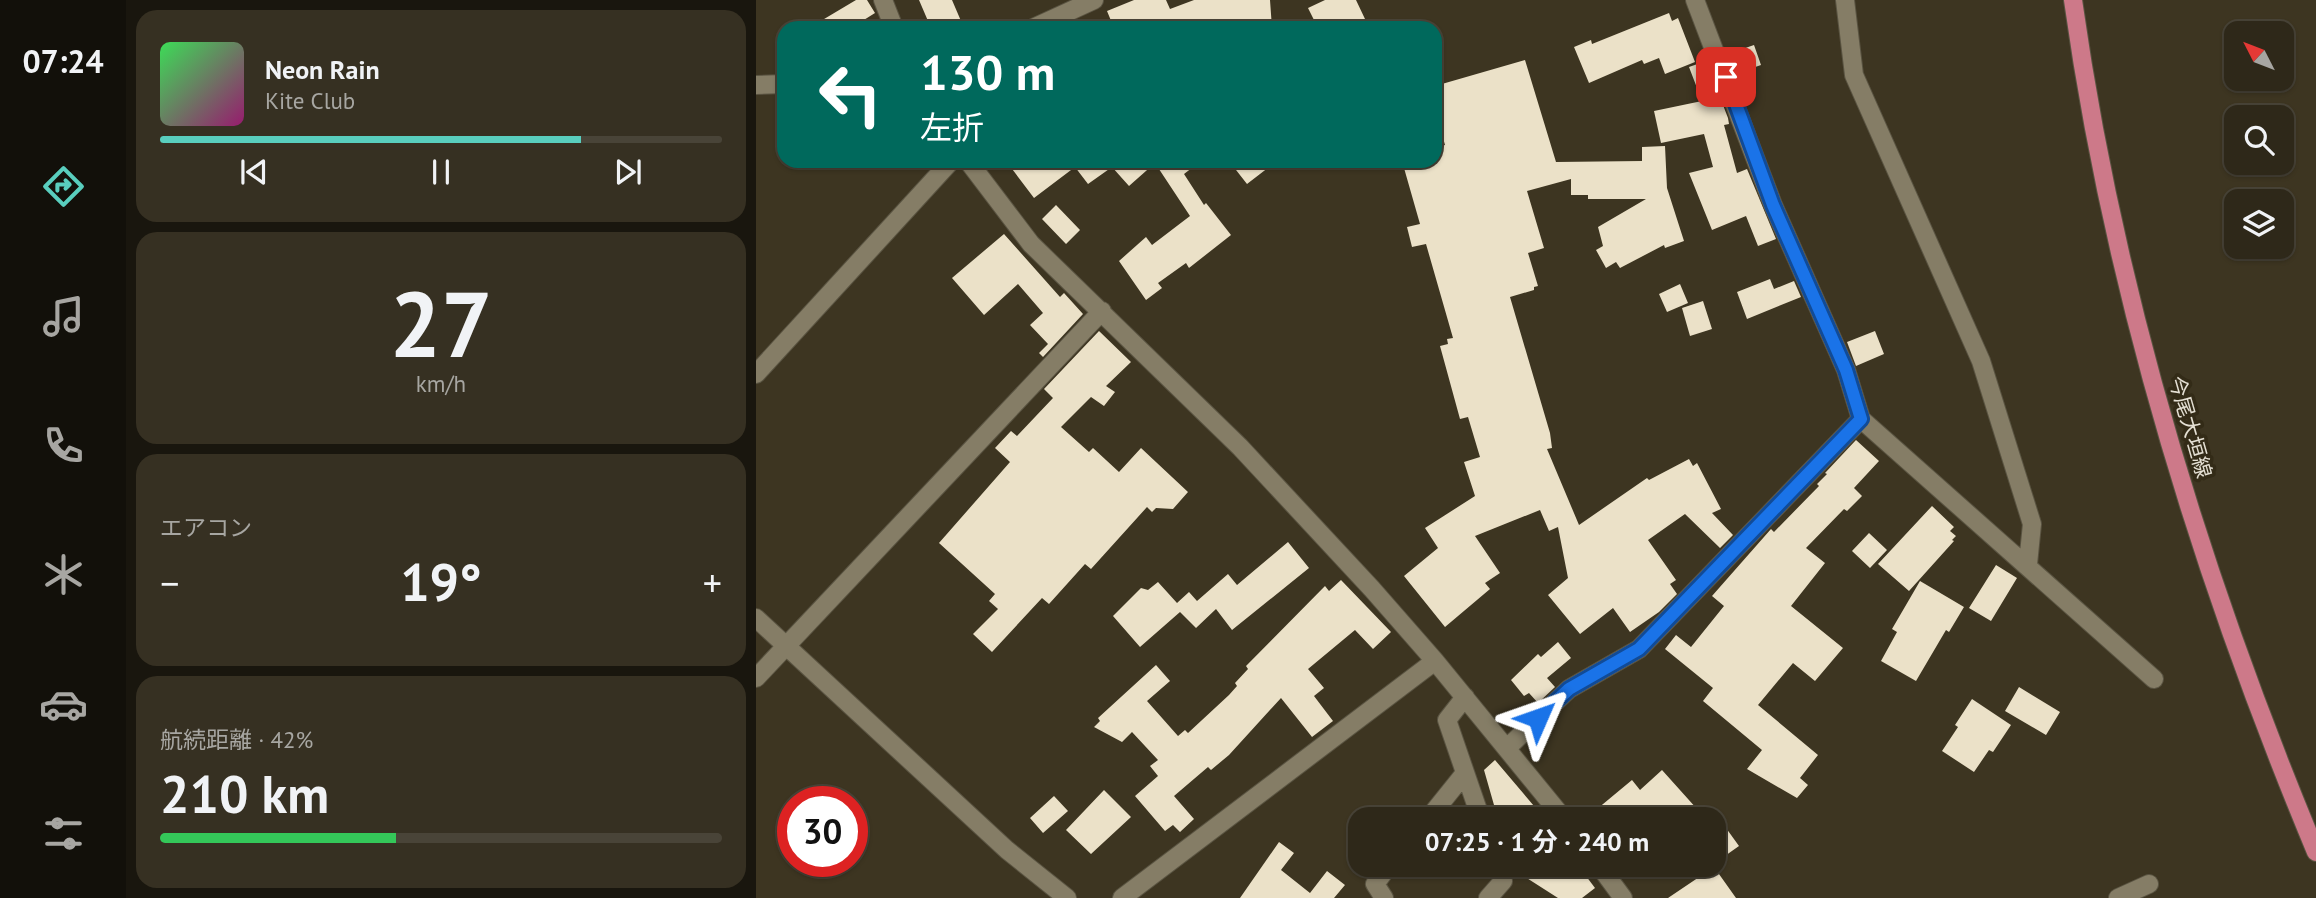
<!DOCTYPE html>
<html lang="ja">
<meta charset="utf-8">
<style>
body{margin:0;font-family:"PT Sans","Noto Sans JP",sans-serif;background:#363022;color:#f1f3f6;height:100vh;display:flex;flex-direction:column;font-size:26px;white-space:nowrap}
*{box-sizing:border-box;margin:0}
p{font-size:23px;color:#a7a6a2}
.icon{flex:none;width:38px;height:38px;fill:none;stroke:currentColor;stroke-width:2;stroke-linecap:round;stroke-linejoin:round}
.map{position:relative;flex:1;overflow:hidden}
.details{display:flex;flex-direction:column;gap:10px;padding:10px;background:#19160e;width:630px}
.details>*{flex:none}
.top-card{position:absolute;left:21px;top:21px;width:665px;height:147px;border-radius:21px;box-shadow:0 2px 5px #0004,0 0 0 2px #494438;background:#00695c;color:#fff;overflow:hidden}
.needle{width:46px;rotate:312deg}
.controls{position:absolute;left:1468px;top:21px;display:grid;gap:14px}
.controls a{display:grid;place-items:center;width:70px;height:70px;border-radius:14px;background:#2e2819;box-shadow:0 2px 5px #0004,0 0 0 2px #494438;font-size:35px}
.speed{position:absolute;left:21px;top:786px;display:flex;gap:14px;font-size:35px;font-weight:700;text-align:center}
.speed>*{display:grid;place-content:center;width:91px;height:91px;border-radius:50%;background:#2e2819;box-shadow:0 2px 5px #0004,0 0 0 2px #494438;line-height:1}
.speed .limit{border:10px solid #d22;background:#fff;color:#111}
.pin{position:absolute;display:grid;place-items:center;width:60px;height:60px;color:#fff;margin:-30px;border-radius:14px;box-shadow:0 4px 10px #0006}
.me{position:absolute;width:77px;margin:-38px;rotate:47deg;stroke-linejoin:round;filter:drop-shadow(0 0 5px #0008)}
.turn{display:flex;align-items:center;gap:24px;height:147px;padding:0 28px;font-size:32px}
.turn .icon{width:91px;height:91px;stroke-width:2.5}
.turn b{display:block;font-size:49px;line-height:60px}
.big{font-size:52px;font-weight:700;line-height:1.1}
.details .card{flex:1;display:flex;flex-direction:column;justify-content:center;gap:10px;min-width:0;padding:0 24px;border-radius:21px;background:#363022}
.details .dial{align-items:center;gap:0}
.dial b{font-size:91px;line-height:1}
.song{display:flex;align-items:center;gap:21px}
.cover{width:84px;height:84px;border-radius:10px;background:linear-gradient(135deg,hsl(130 70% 55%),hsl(320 70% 35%))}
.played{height:7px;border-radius:4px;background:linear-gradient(90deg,#59cebe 75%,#494438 75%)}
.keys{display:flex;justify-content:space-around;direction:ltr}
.heat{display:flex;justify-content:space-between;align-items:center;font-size:38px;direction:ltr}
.charge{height:10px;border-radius:5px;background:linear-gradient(90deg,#34c759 42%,#494438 0)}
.trip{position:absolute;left:592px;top:807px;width:378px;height:70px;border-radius:21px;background:#2e2819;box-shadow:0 2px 5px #0004,0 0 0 2px #494438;font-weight:700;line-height:70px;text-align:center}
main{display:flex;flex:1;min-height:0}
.dock{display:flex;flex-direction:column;width:126px;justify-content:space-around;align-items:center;background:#12100a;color:#a7a6a2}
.dock .icon{width:49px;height:49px}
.dock .selected{color:#59cebe}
.dock b{font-size:32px;color:#f1f3f6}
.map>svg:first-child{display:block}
.building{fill:#ebe1c8}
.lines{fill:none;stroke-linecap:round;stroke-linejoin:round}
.minor-casing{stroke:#5a5442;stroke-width:20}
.major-casing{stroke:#5a5442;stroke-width:20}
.minor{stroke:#857d66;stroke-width:18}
.major{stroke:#cd7989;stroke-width:18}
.route-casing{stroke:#114b97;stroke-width:18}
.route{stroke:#1a73e8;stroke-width:12}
.labels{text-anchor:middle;stroke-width:7;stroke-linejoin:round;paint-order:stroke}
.street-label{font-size:21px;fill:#e5e0d4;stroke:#332b17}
</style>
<main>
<nav class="dock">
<b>07:24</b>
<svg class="icon selected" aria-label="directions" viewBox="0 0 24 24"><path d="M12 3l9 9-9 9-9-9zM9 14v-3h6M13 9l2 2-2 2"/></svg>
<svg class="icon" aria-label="music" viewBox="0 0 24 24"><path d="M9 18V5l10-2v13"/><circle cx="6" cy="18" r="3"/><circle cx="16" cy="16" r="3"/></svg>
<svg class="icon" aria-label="phone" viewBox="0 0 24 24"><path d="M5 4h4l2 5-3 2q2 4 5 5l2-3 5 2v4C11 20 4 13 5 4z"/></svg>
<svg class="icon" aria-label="climate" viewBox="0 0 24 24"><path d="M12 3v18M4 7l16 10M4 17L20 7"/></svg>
<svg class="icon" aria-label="car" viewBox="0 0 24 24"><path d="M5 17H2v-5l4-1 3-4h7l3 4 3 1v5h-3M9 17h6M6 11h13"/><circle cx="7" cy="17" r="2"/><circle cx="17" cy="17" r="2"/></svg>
<svg class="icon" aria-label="filters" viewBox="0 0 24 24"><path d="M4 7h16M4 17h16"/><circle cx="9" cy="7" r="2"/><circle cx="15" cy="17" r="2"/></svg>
</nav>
<section class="details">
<div class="card">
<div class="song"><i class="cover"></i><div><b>Neon Rain</b><p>Kite Club</p></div></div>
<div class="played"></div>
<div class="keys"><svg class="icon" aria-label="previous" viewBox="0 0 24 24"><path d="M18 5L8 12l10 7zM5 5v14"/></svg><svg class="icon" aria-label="pause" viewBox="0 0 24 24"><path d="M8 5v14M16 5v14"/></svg><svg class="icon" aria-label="next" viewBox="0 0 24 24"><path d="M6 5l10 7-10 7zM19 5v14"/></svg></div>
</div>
<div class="card dial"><b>27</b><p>km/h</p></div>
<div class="card"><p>エアコン</p>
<div class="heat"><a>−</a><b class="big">19°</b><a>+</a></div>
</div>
<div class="card"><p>航続距離 · 42%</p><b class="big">210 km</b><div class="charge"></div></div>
</section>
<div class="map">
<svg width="1560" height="898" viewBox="0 0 1560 898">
<rect width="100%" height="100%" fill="#3d3521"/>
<path class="building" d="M 100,0 L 111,0 L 119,13 L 95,28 L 53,28 Z
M 163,0 L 196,0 L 208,28 L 175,28 Z
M 378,0 L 410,0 L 414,9 L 438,0 L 514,0 L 516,28 L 358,28 L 351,11 Z
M 569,0 L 600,0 L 609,19 L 592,28 L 562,28 L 552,8 Z
M 913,13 L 916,21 L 922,18 L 939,62 L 909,74 L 903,58 L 888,64 L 886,60 L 833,83 L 818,47 L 835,40 L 836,44 Z
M 998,45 L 1005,65 L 979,74 L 972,54 Z
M 769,60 L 800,162 L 886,161 L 886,147 L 909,146 L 911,188 L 928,241 L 909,248 L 908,245 L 864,268 L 860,262 L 850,268 L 840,250 L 847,246 L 842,227 L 890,199 L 832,199 L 832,195 L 815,195 L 815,179 L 771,191 L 788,248 L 772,253 L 782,286 L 778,287 L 778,290 L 754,297 L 794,433 L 796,448 L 791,449 L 823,525 L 891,478 L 893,480 L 933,459 L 937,466 L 941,463 L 965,509 L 956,513 L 977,535 L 964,548 L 929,514 L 892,540 L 920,580 L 914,584 L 921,594 L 903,612 L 874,632 L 857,608 L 824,634 L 792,595 L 812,578 L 802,527 L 793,531 L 784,510 L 719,536 L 744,573 L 729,583 L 734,589 L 689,627 L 648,576 L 682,548 L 669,528 L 719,496 L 708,462 L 724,457 L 712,417 L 704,419 L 684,346 L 692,344 L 691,339 L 697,338 L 670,244 L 656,247 L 651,227 L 664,224 L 646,161 L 679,161 L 679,148 L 689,145 L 679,110 L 679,86 Z
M 950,61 L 972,118 L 973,124 L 968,125 L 981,173 L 991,169 L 1020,239 L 1002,246 L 990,216 L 956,230 L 933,173 L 957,167 L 948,134 L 905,143 L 898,111 L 946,101 L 933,67 Z
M 250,161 L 445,161 L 428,174 L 448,205 L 450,203 L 475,235 L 433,268 L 430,263 L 402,283 L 406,288 L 390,300 L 363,261 L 390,237 L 396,245 L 434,216 L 399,163 L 373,186 L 356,167 L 332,184 L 319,167 L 278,198 Z
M 473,161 L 521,161 L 491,184 Z
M 300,205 L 324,230 L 310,244 L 286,219 Z
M 248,234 L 304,297 L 308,293 L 327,314 L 287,357 L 283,353 L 292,344 L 274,325 L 287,313 L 262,284 L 228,315 L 196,278 Z
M 1014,279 L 1018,289 L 1038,281 L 1045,297 L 991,319 L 981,292 Z
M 924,284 L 932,303 L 911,312 L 903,294 Z
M 947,301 L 956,329 L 934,336 L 926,308 Z
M 343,331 L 375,362 L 350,386 L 359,392 L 348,406 L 335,397 L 305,427 L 333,452 L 337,448 L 363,472 L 385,448 L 432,492 L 417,509 L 400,508 L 396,512 L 391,507 L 335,569 L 329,564 L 293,604 L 286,598 L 236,652 L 217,634 L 242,609 L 233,601 L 239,594 L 183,543 L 254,462 L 239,448 L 255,431 L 261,436 L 297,398 L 288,389 Z
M 1119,331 L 1128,354 L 1100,366 L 1091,342 Z
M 1100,440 L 1123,461 L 1098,488 L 1106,496 L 1091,511 L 1088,509 L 1050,548 L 1069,563 L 1035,606 L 1087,648 L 1059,681 L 1037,663 L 1002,705 L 1062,755 L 1044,778 L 1052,785 L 1041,798 L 991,769 L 1006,750 L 947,701 L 957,688 L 909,649 L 920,635 L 935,647 L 968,606 L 956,596 L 1015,529 L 1018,532 L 1063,486 L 1061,484 L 1071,474 L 1069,473 Z
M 1176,506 L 1198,527 L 1194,531 L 1200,536 L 1196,540 L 1198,541 L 1153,591 L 1122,564 Z
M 1113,533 L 1131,550 L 1114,568 L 1096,551 Z
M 532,542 L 553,568 L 476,630 L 460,609 L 440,628 L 424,612 L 384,647 L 357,616 L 385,588 L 392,590 L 402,582 L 421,603 L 433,592 L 441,601 L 472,574 L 481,585 Z
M 1240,565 L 1261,578 L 1235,621 L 1213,608 Z
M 585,580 L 635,632 L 617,649 L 599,630 L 552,669 L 568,688 L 558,696 L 577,721 L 556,737 L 525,698 L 473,755 L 455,770 L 452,767 L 418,796 L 438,819 L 424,832 L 417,825 L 409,831 L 379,796 L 402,776 L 394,766 L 402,760 L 376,732 L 366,742 L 338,727 L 344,721 L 342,718 L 400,665 L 414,681 L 391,701 L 422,736 L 429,730 L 432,733 L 473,695 L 481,686 L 479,683 L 492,669 L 490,666 L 569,586 L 573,591 Z
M 1164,581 L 1208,607 L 1193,632 L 1190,630 L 1160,681 L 1125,661 L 1141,632 L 1136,629 Z
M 802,642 L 815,658 L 791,678 L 799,687 L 782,703 L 773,693 L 768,696 L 755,680 L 782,654 L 785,657 Z
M 1263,687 L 1304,712 L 1290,735 L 1249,711 Z
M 1216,699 L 1255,725 L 1237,752 L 1233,750 L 1218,772 L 1186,751 L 1202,727 L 1199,725 Z
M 739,760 L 789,819 L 742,819 L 728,770 Z
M 906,770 L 950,819 L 919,819 L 907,805 L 891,819 L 829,819 L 876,780 L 884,790 Z
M 348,790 L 375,817 L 335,854 L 310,830 Z
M 298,796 L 312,811 L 287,833 L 274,818 Z
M 957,810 L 983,846 L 966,858 L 957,845 Z
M 523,842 L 538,853 L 525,870 L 554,893 L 571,871 L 589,885 L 578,898 L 484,898 Z
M 753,864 L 821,864 L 839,888 L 826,898 L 802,898 L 755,868 Z
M 958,867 L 980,898 L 912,898 Z"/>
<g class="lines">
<defs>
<path id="minor" d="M 127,0 L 138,28
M 939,0 L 1017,205 L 1090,370 L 1105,419 L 1398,679
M 1089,0 L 1098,75 L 1225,361 L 1276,524 L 1272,564
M 277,28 L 338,0
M 0,85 L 28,84
M 212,161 L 275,244 L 484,447 L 616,589 L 679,661 L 808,819
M 0,374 L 195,161
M 0,618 L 251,850 L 311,898
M 0,678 L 346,311
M 709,697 L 691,720 L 725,819
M 751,748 L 813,689 L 883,649 L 1105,419
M 672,819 L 709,773
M 842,864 L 867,898
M 366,898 L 679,661
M 628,898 L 619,884 L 634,864
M 732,898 L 747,881 L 741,864
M 1362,898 L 1393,884"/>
<path id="major" d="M 1317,0 C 1358,293 1446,579 1560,852"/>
</defs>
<use href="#minor" class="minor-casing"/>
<use href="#major" class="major-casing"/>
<use href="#minor" class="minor"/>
<use href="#major" class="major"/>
</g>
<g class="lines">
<defs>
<path id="route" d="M 782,718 L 813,689 L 883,649 L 1105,419 L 1090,370 L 1017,205 L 970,77"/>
</defs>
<use href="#route" class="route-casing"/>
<use href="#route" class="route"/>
</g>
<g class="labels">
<g class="street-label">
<text transform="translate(1434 427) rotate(74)" y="7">今尾大垣線</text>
</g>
</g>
</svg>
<div class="controls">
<a><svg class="needle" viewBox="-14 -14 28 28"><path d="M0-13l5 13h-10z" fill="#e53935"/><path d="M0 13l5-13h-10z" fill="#a7a6a2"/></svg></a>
<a><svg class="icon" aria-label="search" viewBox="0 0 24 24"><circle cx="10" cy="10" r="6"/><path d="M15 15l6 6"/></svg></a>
<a><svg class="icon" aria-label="layers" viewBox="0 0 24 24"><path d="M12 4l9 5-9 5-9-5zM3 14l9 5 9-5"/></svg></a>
</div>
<div class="speed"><div class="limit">30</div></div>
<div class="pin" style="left:970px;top:77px;background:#d93025"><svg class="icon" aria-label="arrive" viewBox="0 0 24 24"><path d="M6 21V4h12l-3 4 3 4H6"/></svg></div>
<svg class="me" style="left:782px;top:718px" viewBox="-20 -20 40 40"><path d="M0-17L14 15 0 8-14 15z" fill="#1a73e8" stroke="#fff" stroke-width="4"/></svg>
<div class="trip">07:25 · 1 分 · 240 m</div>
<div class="top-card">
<div class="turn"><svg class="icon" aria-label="left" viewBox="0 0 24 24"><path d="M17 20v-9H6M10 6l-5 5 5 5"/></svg><div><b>130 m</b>左折</div></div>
</div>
</div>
</main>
